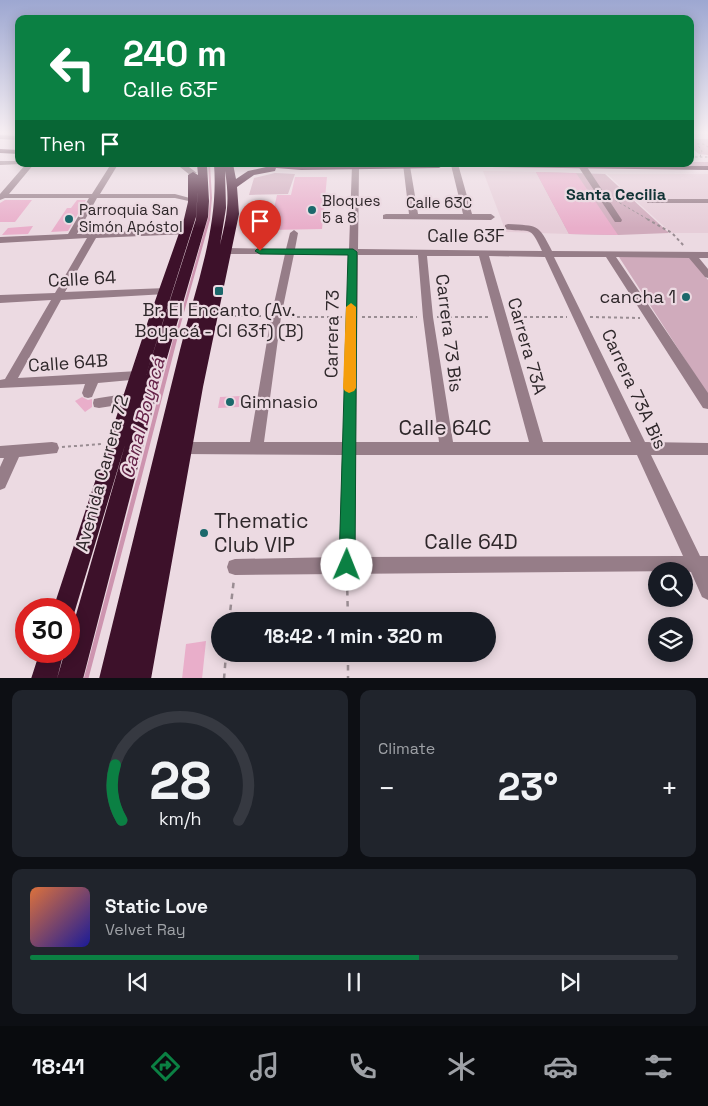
<!DOCTYPE html>
<meta charset="utf-8">
<style>
body{margin:0;font-family:"Space Grotesk",sans-serif;background:#20242c;color:#f1f3f6;height:100vh;display:flex;flex-direction:column;font-size:19px;white-space:nowrap}
*{box-sizing:border-box;margin:0}
p{font-size:16px;color:#9ea1a6}
.icon{flex:none;width:28px;height:28px;fill:none;stroke:currentColor;stroke-width:2;stroke-linecap:round;stroke-linejoin:round}
.map{position:relative;height:678px;overflow:hidden}
.drawer{display:flex;flex-direction:column;gap:12px;padding:12px;background:#0d0f14;flex:1}
.drawer>*{flex:none}
.hud{position:absolute;left:15px;top:15px;width:679px;height:152px;border-radius:10px;box-shadow:0 2px 12px #0003;background:#0b8043;color:#fff;overflow:hidden}
.controls{position:absolute;left:648px;top:562px;display:grid;gap:10px}
.controls a{display:grid;place-items:center;width:45px;height:45px;border-radius:50%;background:#171b24;box-shadow:0 2px 12px #0003;font-size:25px}
.speed{position:absolute;left:15px;top:598px;display:flex;gap:10px;font-size:25px;font-weight:700;text-align:center}
.speed>*{display:grid;place-content:center;width:65px;height:65px;border-radius:50%;background:#171b24;box-shadow:0 2px 12px #0003;line-height:1}
.speed .limit{border:8px solid #d22;background:#fff;color:#111}
.pin{position:absolute;display:grid;place-items:center;width:42px;height:42px;color:#fff;margin:-51px -21px;border-radius:50% 50% 50% 0;rotate:-45deg;box-shadow:0 0 5px #0007}
.pin .icon{rotate:45deg}
.me{position:absolute;width:55px;margin:-28px;rotate:1deg;stroke-linejoin:round;filter:drop-shadow(0 0 4px #0008)}
.turn{display:flex;align-items:center;gap:18px;height:105px;padding:0 25px;font-size:22px}
.turn .icon{width:65px;height:65px;stroke-width:2.5}
.turn b{display:block;font-size:35px;line-height:42px}
.then{display:flex;align-items:center;height:48px;padding:0 25px;background:#0003;gap:10px;font-size:19px}
.big{font-size:38px;font-weight:700;line-height:1.1}
.drawer .card{flex:1;display:flex;flex-direction:column;justify-content:center;gap:8px;min-width:0;padding:0 18px;border-radius:10px;background:#20242c}
.drawer .dial{align-items:center;gap:0}
.dial svg{height:130px;overflow:visible;fill:none;stroke:#363941;stroke-width:7;stroke-linecap:round;text-anchor:middle}
.dial text{fill:#f1f3f6;stroke:none}
.song{display:flex;align-items:center;gap:15px}
.cover{width:60px;height:60px;border-radius:8px;background:linear-gradient(135deg,hsl(20 70% 55%),hsl(240 70% 35%))}
.played{height:5px;border-radius:2px;background:linear-gradient(90deg,#0b8043 60%,#363941 60%)}
.keys{display:flex;justify-content:space-around;direction:ltr}
.heat{display:flex;justify-content:space-between;align-items:center;font-size:28px;direction:ltr}
.drawer .tiles{flex:1;display:grid;gap:12px;grid-template-columns:1fr 1fr}
.card:last-child{grid-column:span 2}
.trip{position:absolute;left:211px;top:612px;width:285px;height:50px;border-radius:25px;background:#171b24;box-shadow:0 2px 12px #0003;font-weight:700;line-height:50px;text-align:center}
.menu{display:flex;height:80px;justify-content:space-around;align-items:center;background:#090b0e;color:#9ea1a6}
.menu .icon{width:35px;height:35px}
.menu .current{color:#0b8043}
.menu b{font-size:22px;color:#f1f3f6}
.map>svg:first-child{display:block}
.built{fill:#e6cdd8}
.green{fill:#d0abbc}
.lines{fill:none;stroke-linecap:round;stroke-linejoin:round}
.stream-far3{stroke:#cd94af;stroke-width:2}
.stream-far2{stroke:#cd94af;stroke-width:2.5}
.stream-far1{stroke:#cd94af;stroke-width:4}
.stream{stroke:#cd94af;stroke-width:4.5}
.building{fill:#e9aeca}
.path-far2{stroke:#9a8d93;stroke-width:1;stroke-dasharray:2.5 2.5;stroke-linecap:butt}
.path-far1{stroke:#9a8d93;stroke-width:2;stroke-dasharray:3 3;stroke-linecap:butt}
.path{stroke:#9a8d93;stroke-width:2.5;stroke-dasharray:5.5 5.5;stroke-linecap:butt}
.minor{fill:#967d88;fill-rule:evenodd}
.major{fill:#552d42;fill-rule:evenodd}
.highway{fill:#3d112a;fill-rule:evenodd}
.route{fill:#0b8043;stroke:#07532c}
.slow{fill:#f59e0b}
.poi-dot{fill:#1b686b;stroke:#ecdae2;stroke-width:2}
.labels{text-anchor:middle;stroke-width:4.5;stroke-linejoin:round;paint-order:stroke}
.far-poi-label{font-size:15px;fill:#2e272a;stroke:#ecdae2;text-anchor:start}
.far-street-label{font-size:15px;fill:#2e272a;stroke:#ecdae2}
.far-quarter-label{font-size:16px;font-weight:bold;fill:#103335;stroke:#ecdae2}
.street-label{font-size:18px;fill:#2e272a;stroke:#ecdae2}
.poi-label{font-size:18px;fill:#2e272a;stroke:#ecdae2;text-anchor:end}
.water-label{font-size:19px;font-style:italic;fill:#652248;stroke:#ecdae2}
.near-street-label{font-size:21px;fill:#2e272a;stroke:#ecdae2}
.near-poi-label{font-size:21px;fill:#2e272a;stroke:#ecdae2;text-anchor:start}
</style>
<div class="map">
<svg width="708" height="679" viewBox="0 0 708 679">
<rect width="100%" height="100%" fill="#ecdae2"/>
<path class="built" d="M 483,171 L 536,172 L 569,234 L 506,232 Z
M 607,174 L 708,174 L 708,233 L 671,233 Z"/>
<path class="green" d="M 690,139 L 708,139 L 708,155 L 699,154 L 690,147 Z
M 690,162 L 708,162 L 708,166 L 512,164 L 690,164 Z
M 536,172 L 605,174 L 669,233 L 618,235 L 569,234 Z
M 275,173 L 295,174 L 288,194 L 249,195 L 254,178 Z
M 619,257 L 690,257 L 708,280 L 708,395 Z"/>
<g class="lines">
<path class="stream-far3" d="M 209,220 L 211,198 L 209,164"/>
<path class="stream-far2" d="M 177,333 L 209,219"/>
<path class="stream-far1" d="M 138,483 L 177,332"/>
<path class="stream" d="M 86,679 L 138,482"/>
</g>
<path class="building" d="M 536,172 L 576,173 L 618,235 L 569,234 Z
M 295,177 L 327,177 L 322,229 L 269,230 L 277,195 L 291,195 Z
M 5,200 L 32,200 L 15,222 L 0,222 L 0,203 Z
M 77,200 L 86,200 L 68,231 L 51,232 L 67,208 L 71,208 Z
M 33,226 L 28,234 L 2,235 L 8,228 Z
M 241,396 L 239,407 L 218,408 L 220,397 Z
M 82,397 L 88,400 L 92,399 L 92,407 L 85,412 L 75,401 Z
M 206,641 L 202,679 L 182,679 L 186,644 Z"/>
<g class="lines">
<path class="path-far2" d="M 690,157 L 708,157
M 700,157 L 702,151 L 697,144 L 703,144 L 708,147
M 615,200 L 649,220"/>
<path class="path-far1" d="M 647,219 L 672,233 L 685,247
M 222,316 L 267,316
M 285,317 L 342,317
M 362,317 L 417,317
M 437,317 L 490,317
M 512,317 L 567,317
M 590,317 L 640,318
M 62,447 L 102,444"/>
<path class="path" d="M 347,579 L 348,621
M 229,621 L 234,579
M 348,654 L 348,679
M 224,679 L 226,654"/>
<path class="minor" d="M 0,135 L 19,136 L 19,140 L 0,139 Z
M 0,161 L 19,161 L 19,164 L 22,164 L 0,165 Z
M 26,164 L 34,164 L 9,194 L 92,194 L 111,164 L 185,164 L 197,173 L 190,175 L 180,167 L 117,166 L 100,194 L 175,194 L 197,200 L 193,202 L 175,198 L 97,198 L 77,234 L 187,228 L 191,231 L 187,234 L 96,238 L 65,292 L 166,288 L 171,291 L 166,294 L 61,300 L 18,378 L 138,371 L 142,373 L 144,376 L 142,379 L 98,383 L 92,397 L 88,398 L 84,397 L 82,393 L 85,384 L 0,388 L 0,380 L 5,379 L 51,300 L 0,303 L 0,295 L 55,293 L 87,238 L 0,243 L 0,237 L 68,234 L 89,198 L 5,198 L 0,200 L 0,194 Z
M 403,164 L 410,166 L 418,214 L 463,214 L 451,165 L 458,164 L 472,214 L 491,214 L 495,217 L 491,220 L 383,219 L 383,215 L 386,214 L 409,214 Z
M 579,164 L 585,164 L 622,220 L 621,222 L 615,222 L 578,166 Z
M 352,165 L 359,167 L 358,249 L 542,251 C 529,223 531,234 505,229 L 505,225 L 508,224 C 538,226 538,223 552,251 L 708,252 L 708,258 L 699,258 L 708,269 L 708,278 L 705,277 L 689,258 L 616,257 L 708,393 L 708,409 L 703,408 L 606,257 L 554,257 L 645,442 L 708,443 L 708,455 L 651,455 L 700,556 L 708,556 L 708,600 L 702,597 L 691,572 L 684,571 L 235,575 L 229,573 L 227,567 L 229,561 L 235,559 L 339,557 L 342,455 L 183,454 L 178,453 L 176,448 L 178,443 L 183,442 L 250,442 L 271,317 L 285,254 L 224,254 L 219,251 L 224,248 L 286,249 L 290,233 L 294,230 L 298,233 L 295,249 L 349,249 ZM 294,254 L 349,255 L 343,442 L 264,442 L 281,317 ZM 358,255 L 418,255 L 423,317 L 439,442 L 356,442 ZM 427,256 L 479,256 L 529,442 L 453,442 L 433,317 ZM 489,256 L 545,257 L 631,442 L 543,442 ZM 356,455 L 637,455 L 683,556 L 355,557 Z
M 647,199 L 708,199 L 708,203 L 647,203 Z
M 131,393 L 135,394 L 137,398 L 135,402 L 131,403 L 99,408 L 94,407 L 93,403 L 94,399 L 99,398 Z
M 52,442 L 57,443 L 59,448 L 57,453 L 19,457 L 5,488 L 0,490 L 0,467 L 4,458 L 0,458 L 0,446 Z"/>
<path class="major" d="M 0,149 L 19,150 L 19,154 L 0,153 Z
M 410,164 L 708,166 L 708,170 L 414,166 Z"/>
<path class="highway" d="M 197,164 L 207,164 L 209,201 L 208,217 L 158,389 L 83,679 L 57,679 L 65,651 L 69,651 L 69,639 L 125,445 L 73,617 L 69,619 L 69,609 L 53,609 L 148,321 L 184,219 L 188,202 L 188,175 L 193,172 L 198,175 ZM 198,187 L 196,217 L 146,375 L 196,219 Z
M 214,164 L 233,164 L 236,179 L 248,171 L 266,167 L 257,166 L 255,164 L 444,165 L 439,168 L 301,170 L 276,168 L 275,171 L 254,175 L 237,187 L 239,214 L 203,387 L 151,679 L 125,679 L 161,509 L 125,679 L 99,679 C 126,569 153,459 180,350 C 195,288 219,229 214,164 ZM 225,171 C 230,202 227,216 220,245 L 226,208 Z
M 40,651 L 64,651 L 57,679 L 31,679 Z"/>
</g>
<linearGradient id="sky" x2="0" y2="1"><stop stop-color="#9da7d1"/><stop offset="0.58" stop-color="#f6eef2"/><stop offset="1" stop-color="#f6eef2" stop-opacity="0"/></linearGradient>
<rect width="708" height="228" fill="url(#sky)"/>
<path class="route" d="M 257,249 L 353,249 L 357,252 L 355,565 L 353,571 L 347,573 L 341,571 L 339,565 L 348,255 L 260,254 L 255,251 Z"/>
<path class="slow" d="M 351,303 L 356,307 L 356,388 L 354,391 L 349,393 L 345,391 L 343,388 L 346,307 Z"/>
<g class="poi-dot">
<circle cx="312" cy="210" r="5"/>
<circle cx="69" cy="219" r="5"/>
<rect x="214" y="286" width="10" height="10" rx="2.5"/>
<circle cx="686" cy="297" r="5"/>
<circle cx="230" cy="402" r="5"/>
<circle cx="204" cy="533" r="5"/>
</g>
<g class="labels">
<g class="far-poi-label">
<text x="322" y="206">Bloques<tspan x="322" dy="17">5 a 8</tspan></text>
<text x="79" y="215">Parroquia San<tspan x="79" dy="17">Simón Apóstol</tspan></text>
</g>
<g class="far-street-label">
<text x="439" y="208">Calle 63C</text>
</g>
<g class="far-quarter-label">
<text x="616" y="200">Santa Cecilia</text>
</g>
<g class="street-label">
<text x="466" y="242">Calle 63F</text>
<text transform="translate(82 279) rotate(-3)" y="6">Calle 64</text>
<text transform="translate(449 333) rotate(83)" y="6">Carrera 73 Bis</text>
<text transform="translate(332 334) rotate(-89)" y="6">Carrera 73</text>
<text transform="translate(527 346) rotate(74)" y="6">Carrera 73A</text>
<text transform="translate(68 363) rotate(-4)" y="6">Calle 64B</text>
<text transform="translate(634 389) rotate(65)" y="6">Carrera 73A Bis</text>
<text transform="translate(102 473) rotate(-75)" y="6">Avenida Carrera 72</text>
</g>
<g class="poi-label">
<text x="676" y="303">cancha 1</text>
<text x="219" y="316" text-anchor="middle">Br. El Encanto (Av.<tspan x="219" dy="21">Boyacá - Cl 63f) (B)</tspan></text>
<text x="240" y="408" text-anchor="start">Gimnasio</text>
</g>
<g class="water-label">
<text transform="translate(142 418) rotate(-75)" y="7">Canal Boyacá</text>
</g>
<g class="near-street-label">
<text x="445" y="435">Calle 64C</text>
<text x="471" y="549">Calle 64D</text>
</g>
<g class="near-poi-label">
<text x="214" y="528">Thematic<tspan x="214" dy="24">Club VIP</tspan></text>
</g>
</g>
</svg>
<div class="controls">
<a><svg class="icon" aria-label="search" viewBox="0 0 24 24"><circle cx="10" cy="10" r="6"/><path d="M15 15l6 6"/></svg></a>
<a><svg class="icon" aria-label="layers" viewBox="0 0 24 24"><path d="M12 4l9 5-9 5-9-5zM3 14l9 5 9-5"/></svg></a>
</div>
<div class="speed"><div class="limit">30</div></div>
<div class="pin" style="left:260px;top:251px;background:#d93025"><svg class="icon" aria-label="arrive" viewBox="0 0 24 24"><path d="M6 21V4h12l-3 4 3 4H6"/></svg></div>
<svg class="me" style="left:347px;top:565px" viewBox="-20 -20 40 40"><circle r="19" fill="#fff"/><path d="M0-13L10 11 0 6-10 11z" fill="#0b8043"/></svg>
<div class="trip">18:42 · 1 min · 320 m</div>
<div class="hud">
<div class="turn"><svg class="icon" aria-label="left" viewBox="0 0 24 24"><path d="M17 20v-9H6M10 6l-5 5 5 5"/></svg><div><b>240 m</b>Calle 63F</div></div>
<div class="then">Then<svg class="icon" aria-label="arrive" viewBox="0 0 24 24"><path d="M6 21V4h12l-3 4 3 4H6"/></svg></div>
</div>
</div>
<section class="drawer">
<div class="tiles">
<div class="card dial"><svg viewBox="0 0 100 80">
<path d="M14 69A42 42 0 1 1 86 69"/>
<path d="M14 69A42 42 0 0 1 10 35" stroke="#0b8043"/>
<text x="50" y="56" font-size="32" font-weight="700">28</text>
<text x="50" y="72" font-size="11">km/h</text>
</svg></div>
<div class="card"><p>Climate</p>
<div class="heat"><a>−</a><b class="big">23°</b><a>+</a></div>
</div>
<div class="card">
<div class="song"><i class="cover"></i><div><b>Static Love</b><p>Velvet Ray</p></div></div>
<div class="played"></div>
<div class="keys"><svg class="icon" aria-label="previous" viewBox="0 0 24 24"><path d="M18 5L8 12l10 7zM5 5v14"/></svg><svg class="icon" aria-label="pause" viewBox="0 0 24 24"><path d="M8 5v14M16 5v14"/></svg><svg class="icon" aria-label="next" viewBox="0 0 24 24"><path d="M6 5l10 7-10 7zM19 5v14"/></svg></div>
</div>
</div>
</section>
<nav class="menu">
<b>18:41</b>
<svg class="icon current" aria-label="directions" viewBox="0 0 24 24"><path d="M12 3l9 9-9 9-9-9zM9 14v-3h6M13 9l2 2-2 2"/></svg>
<svg class="icon" aria-label="music" viewBox="0 0 24 24"><path d="M9 18V5l10-2v13"/><circle cx="6" cy="18" r="3"/><circle cx="16" cy="16" r="3"/></svg>
<svg class="icon" aria-label="phone" viewBox="0 0 24 24"><path d="M5 4h4l2 5-3 2q2 4 5 5l2-3 5 2v4C11 20 4 13 5 4z"/></svg>
<svg class="icon" aria-label="climate" viewBox="0 0 24 24"><path d="M12 3v18M4 7l16 10M4 17L20 7"/></svg>
<svg class="icon" aria-label="car" viewBox="0 0 24 24"><path d="M5 17H2v-5l4-1 3-4h7l3 4 3 1v5h-3M9 17h6M6 11h13"/><circle cx="7" cy="17" r="2"/><circle cx="17" cy="17" r="2"/></svg>
<svg class="icon" aria-label="filters" viewBox="0 0 24 24"><path d="M4 7h16M4 17h16"/><circle cx="9" cy="7" r="2"/><circle cx="15" cy="17" r="2"/></svg>
</nav>
